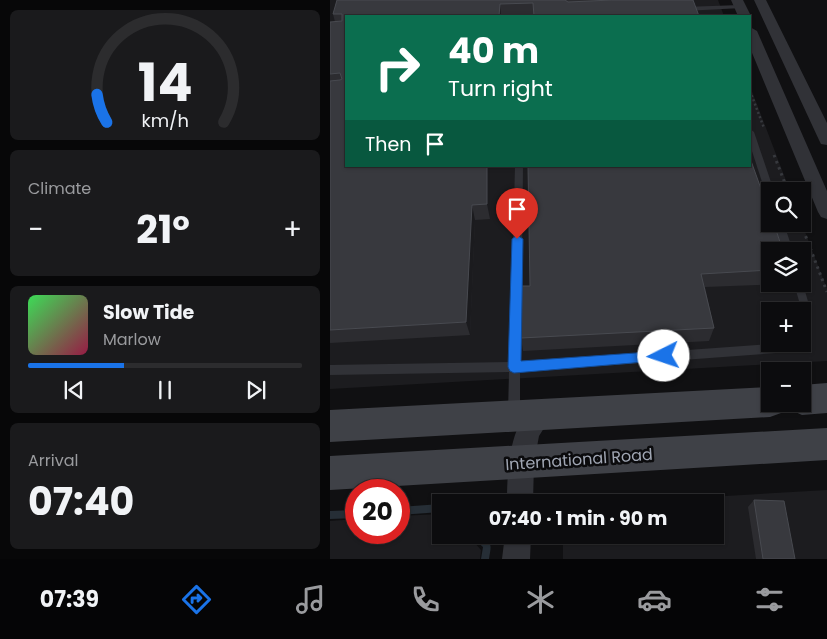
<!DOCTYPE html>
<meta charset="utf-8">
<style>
body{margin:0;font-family:Poppins,sans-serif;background:#1a1a1c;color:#f1f3f6;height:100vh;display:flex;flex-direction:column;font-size:19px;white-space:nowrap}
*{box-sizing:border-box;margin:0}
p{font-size:16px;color:#9a9b9e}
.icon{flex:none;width:28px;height:28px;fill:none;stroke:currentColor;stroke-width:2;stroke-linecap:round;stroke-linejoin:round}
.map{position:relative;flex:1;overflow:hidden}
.drawer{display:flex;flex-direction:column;gap:10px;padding:10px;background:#070708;width:330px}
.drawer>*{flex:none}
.top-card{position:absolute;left:15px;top:15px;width:406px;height:152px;border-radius:0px;box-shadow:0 1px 4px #0004,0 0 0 1px #2c2c2e;background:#0b6e4f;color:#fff;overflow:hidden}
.tools{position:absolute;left:431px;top:182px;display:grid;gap:10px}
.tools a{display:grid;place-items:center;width:50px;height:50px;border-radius:0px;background:#0c0c0e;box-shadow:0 1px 4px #0004,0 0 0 1px #2c2c2e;font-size:25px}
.speed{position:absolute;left:15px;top:479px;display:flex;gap:10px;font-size:25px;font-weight:700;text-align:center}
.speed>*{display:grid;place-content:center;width:65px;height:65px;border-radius:50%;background:#0c0c0e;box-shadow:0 1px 4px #0004,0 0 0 1px #2c2c2e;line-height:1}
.speed .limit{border:8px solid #d22;background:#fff;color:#111}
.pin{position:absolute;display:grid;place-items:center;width:42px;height:42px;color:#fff;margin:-51px -21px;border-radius:50% 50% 50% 0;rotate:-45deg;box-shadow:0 0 5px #0007}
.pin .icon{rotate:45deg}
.me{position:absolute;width:55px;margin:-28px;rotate:266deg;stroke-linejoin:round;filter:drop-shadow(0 0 4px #0008)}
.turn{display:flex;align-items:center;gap:18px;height:105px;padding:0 20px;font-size:22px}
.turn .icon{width:65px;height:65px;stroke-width:2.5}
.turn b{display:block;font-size:35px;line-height:42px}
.then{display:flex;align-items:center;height:48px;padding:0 20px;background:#0003;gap:10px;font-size:19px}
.big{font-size:38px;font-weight:700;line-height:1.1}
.drawer .card{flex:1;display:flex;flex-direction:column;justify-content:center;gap:8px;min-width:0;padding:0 18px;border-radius:8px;background:#1a1a1c}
.drawer .dial{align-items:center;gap:0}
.dial svg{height:130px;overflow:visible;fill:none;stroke:#2c2c2e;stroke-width:7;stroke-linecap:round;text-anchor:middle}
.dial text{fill:#f1f3f6;stroke:none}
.song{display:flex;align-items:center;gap:15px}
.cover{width:60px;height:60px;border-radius:8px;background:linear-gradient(135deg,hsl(130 70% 55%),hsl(340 70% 35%))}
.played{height:5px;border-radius:2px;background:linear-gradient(90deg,#1a73e8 35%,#2c2c2e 35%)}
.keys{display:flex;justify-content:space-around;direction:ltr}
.heat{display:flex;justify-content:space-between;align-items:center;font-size:28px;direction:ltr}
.trip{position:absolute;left:102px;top:494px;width:292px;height:50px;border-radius:0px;background:#0c0c0e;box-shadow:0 1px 4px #0004,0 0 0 1px #2c2c2e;font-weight:700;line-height:50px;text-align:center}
.dock{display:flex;height:80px;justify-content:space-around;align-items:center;background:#050506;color:#9a9b9e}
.dock .icon{width:35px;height:35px}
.dock .on{color:#1a73e8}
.dock b{font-size:22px;color:#f1f3f6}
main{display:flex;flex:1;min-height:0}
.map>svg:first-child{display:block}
.built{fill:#1c1c1f;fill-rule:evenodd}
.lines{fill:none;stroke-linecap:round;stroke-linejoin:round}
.stream{fill:#262e36;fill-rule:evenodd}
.path-far1{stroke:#37393e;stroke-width:2.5;stroke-dasharray:2 2.5;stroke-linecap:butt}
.path{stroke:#37393e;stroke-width:3;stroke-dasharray:2.5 4;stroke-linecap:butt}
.service{fill:#313237;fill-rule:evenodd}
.minor{fill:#313237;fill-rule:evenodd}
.secondary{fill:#3f4147;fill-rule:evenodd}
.wall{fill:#2c2c30}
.shaded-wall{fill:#1b1b1e}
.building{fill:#38393e;stroke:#484a50}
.route{fill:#1a73e8;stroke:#114b97}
.labels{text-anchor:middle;stroke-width:5;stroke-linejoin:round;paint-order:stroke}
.near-street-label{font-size:16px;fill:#a0a6b3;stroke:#0b0b0d}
</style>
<main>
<section class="drawer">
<div class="card dial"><svg viewBox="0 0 100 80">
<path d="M14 69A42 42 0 1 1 86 69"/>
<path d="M14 69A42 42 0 0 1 8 52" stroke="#1a73e8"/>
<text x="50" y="56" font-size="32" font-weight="700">14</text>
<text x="50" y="72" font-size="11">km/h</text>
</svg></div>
<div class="card"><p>Climate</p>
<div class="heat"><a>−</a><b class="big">21°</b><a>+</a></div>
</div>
<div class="card">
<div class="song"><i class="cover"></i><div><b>Slow Tide</b><p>Marlow</p></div></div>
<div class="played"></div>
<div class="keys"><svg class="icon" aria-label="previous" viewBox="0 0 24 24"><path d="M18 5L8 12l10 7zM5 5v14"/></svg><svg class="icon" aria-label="pause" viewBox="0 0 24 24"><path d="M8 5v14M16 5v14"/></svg><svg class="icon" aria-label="next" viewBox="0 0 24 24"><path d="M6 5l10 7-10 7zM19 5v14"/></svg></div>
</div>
<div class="card"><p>Arrival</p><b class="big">07:40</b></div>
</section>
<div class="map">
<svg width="497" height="559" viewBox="0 0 497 559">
<rect width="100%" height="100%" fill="#101012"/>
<path class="built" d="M 0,0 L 388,0 L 394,16 L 16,16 L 16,166 L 420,166 L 420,86 L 460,191 L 440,191 L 440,224 L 472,224 L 497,289 L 497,361 L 0,389 ZM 440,251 L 472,251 L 472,284 L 440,284 ZM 440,311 L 472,311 L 472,344 L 440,344 Z
M 497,490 L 497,559 L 233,559 L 233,544 L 242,535 L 386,535 L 386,502 L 294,502 Z
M 111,514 L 111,535 L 138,535 L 151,550 L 150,559 L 0,559 L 0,521 L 26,519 L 26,532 L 69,532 L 69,516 Z"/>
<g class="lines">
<path class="stream" d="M 111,504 L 111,512 L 69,515 L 69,507 Z
M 26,510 L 26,518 L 0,519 L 0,511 Z
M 142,535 L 152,535 C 163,545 161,545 159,559 L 151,559 L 153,547 L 143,538 Z"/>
<path class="path-far1" d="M 420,91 L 434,128"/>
<path class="path" d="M 444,155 L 458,191
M 471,224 L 497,292"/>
<path class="service" d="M 410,5 L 412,6 L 412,8 L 354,11 L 351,9 L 354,7 Z
M 420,129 L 424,132 L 444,191 L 440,191 L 440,197 L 436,194 L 420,145 Z
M 185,166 L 193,166 L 191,362 L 440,344 L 466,344 L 465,347 L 446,353 L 190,372 L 190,413 L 188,417 L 184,419 L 180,417 L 178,413 L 179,372 L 0,375 L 0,365 L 180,362 Z
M 444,224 L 454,224 L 463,251 L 453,251 Z
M 472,281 L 482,315 L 481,318 L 472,323 L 472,311 L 464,284 L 472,284 Z"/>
<path class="minor" d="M 401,0 L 413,0 L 421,16 L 420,17 L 408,16 Z
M 424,0 L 436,0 L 497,123 L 497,145 L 491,144 L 489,140 Z
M 420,27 L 427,31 L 497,191 L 497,219 L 491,217 L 488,212 L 420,48 Z
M 211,403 L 219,406 L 223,414 L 209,436 L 204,463 L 203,502 L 177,502 C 177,473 179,415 211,403 Z
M 175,535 L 201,535 L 200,559 L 172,559 Z"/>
<path class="secondary" d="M 497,383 L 497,413 L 472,415 L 461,410 L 458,404 L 472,404 L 472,385 Z
M 440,387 L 440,404 L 455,404 L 451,413 L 440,417 L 0,442 L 0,410 Z
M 497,428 L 497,460 L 0,490 L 0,456 Z"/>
</g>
<path class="wall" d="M 7,0 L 363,0 L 369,16 L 16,16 L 16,166 L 160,166 L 160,219 L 145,220 L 140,335 L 0,343 L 0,22 L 5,22 L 3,14 Z
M 440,251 L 440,284 L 450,284 L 375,287 L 384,328 L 379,341 L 193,351 L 191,338 L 200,286 Z
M 424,500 L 465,559 L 426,559 L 418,507 Z"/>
<path class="shaded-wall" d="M 170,4 L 171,16 L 169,16 Z
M 157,166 L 160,166 L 160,219 L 157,204 Z
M 142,205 L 145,220 L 140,335 L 136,322 Z"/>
<path class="building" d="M 7,0 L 235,0 L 238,2 L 282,0 L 363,0 L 369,16 L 204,16 L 203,3 L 170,4 L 169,16 L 16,16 L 16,166 L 157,166 L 157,204 L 142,205 L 136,322 L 0,330 L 0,81 L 10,80 L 12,79 L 10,73 L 0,74 L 0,22 L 12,21 L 12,14 L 3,14 Z
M 420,158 L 440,214 L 440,224 L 444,224 L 453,251 L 440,251 L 440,270 L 371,274 L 384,328 L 191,338 L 192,286 L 200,286 L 198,166 L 420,166 Z
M 424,500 L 454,501 L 465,559 L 433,559 Z"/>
<path class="route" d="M 187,235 L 193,239 L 191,361 L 334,351 L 338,352 L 340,356 L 338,360 L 184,373 L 180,371 L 178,367 L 182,239 Z"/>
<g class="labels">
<g class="near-street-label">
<text transform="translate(249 459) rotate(-4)" y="6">International Road</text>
</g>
</g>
</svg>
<div class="tools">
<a><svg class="icon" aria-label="search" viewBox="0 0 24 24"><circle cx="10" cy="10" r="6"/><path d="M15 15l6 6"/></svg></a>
<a><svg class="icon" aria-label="layers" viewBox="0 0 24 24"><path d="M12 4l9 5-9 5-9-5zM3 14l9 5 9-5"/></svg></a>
<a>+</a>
<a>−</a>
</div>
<div class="speed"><div class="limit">20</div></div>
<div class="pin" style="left:187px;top:239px;background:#d93025"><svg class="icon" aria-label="arrive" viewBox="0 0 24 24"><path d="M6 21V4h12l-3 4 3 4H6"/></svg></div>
<svg class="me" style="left:334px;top:356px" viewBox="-20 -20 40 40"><circle r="19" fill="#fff"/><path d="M0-13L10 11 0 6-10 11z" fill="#1a73e8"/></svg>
<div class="trip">07:40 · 1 min · 90 m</div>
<div class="top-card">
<div class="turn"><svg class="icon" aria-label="right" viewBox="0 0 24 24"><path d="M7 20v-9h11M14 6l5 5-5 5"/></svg><div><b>40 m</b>Turn right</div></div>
<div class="then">Then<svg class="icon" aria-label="arrive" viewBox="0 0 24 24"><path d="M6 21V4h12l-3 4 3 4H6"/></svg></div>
</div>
</div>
</main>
<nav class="dock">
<b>07:39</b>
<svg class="icon on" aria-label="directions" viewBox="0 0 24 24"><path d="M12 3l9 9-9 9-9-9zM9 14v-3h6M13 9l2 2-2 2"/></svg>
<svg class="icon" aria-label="music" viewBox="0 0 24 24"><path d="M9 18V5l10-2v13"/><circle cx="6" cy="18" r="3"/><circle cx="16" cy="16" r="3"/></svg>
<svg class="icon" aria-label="phone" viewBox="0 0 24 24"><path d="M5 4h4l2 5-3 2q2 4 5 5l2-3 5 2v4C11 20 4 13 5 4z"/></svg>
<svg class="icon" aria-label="climate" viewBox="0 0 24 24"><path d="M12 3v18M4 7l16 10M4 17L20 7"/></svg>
<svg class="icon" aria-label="car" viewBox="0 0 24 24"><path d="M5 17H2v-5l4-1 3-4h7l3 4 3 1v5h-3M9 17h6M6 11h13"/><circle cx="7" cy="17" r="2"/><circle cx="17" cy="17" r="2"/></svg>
<svg class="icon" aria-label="filters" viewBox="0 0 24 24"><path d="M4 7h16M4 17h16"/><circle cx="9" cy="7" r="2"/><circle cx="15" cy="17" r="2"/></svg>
</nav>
